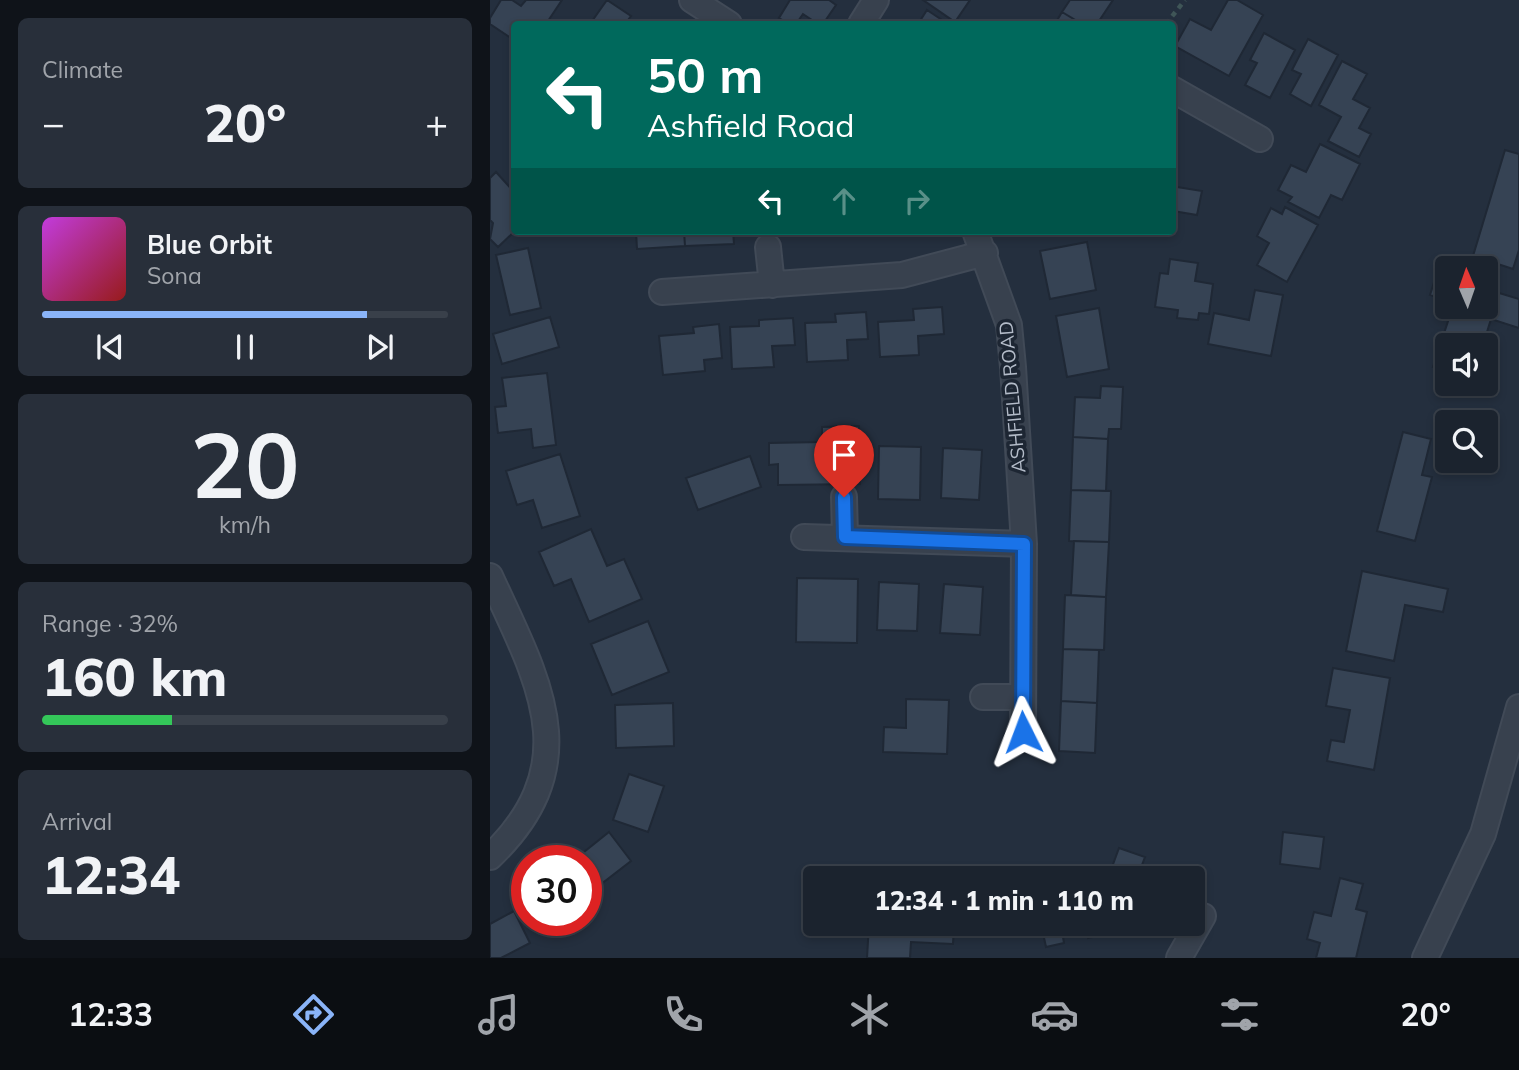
<!DOCTYPE html>
<meta charset="utf-8">
<style>
body{margin:0;font-family:Mulish,sans-serif;background:#282f3a;color:#f1f3f6;height:100vh;display:flex;flex-direction:column;font-size:26px;white-space:nowrap}
*{box-sizing:border-box;margin:0}
p{font-size:23px;color:#a0a4aa}
.icon{flex:none;width:38px;height:38px;fill:none;stroke:currentColor;stroke-width:2;stroke-linecap:round;stroke-linejoin:round}
.map{position:relative;flex:1;overflow:hidden}
.sheet{display:flex;flex-direction:column;gap:18px;padding:18px;background:#0f1319;width:490px}
.sheet>*{flex:none}
.banner{position:absolute;left:21px;top:21px;width:665px;height:214px;border-radius:7px;box-shadow:0 4px 10px #0003,0 0 0 2px #39404a;background:#00695c;color:#fff;overflow:hidden}
.needle{width:46px;rotate:358deg}
.fabs{position:absolute;left:945px;top:256px;display:grid;gap:14px}
.fabs a{display:grid;place-items:center;width:63px;height:63px;border-radius:7px;background:#1b232e;box-shadow:0 4px 10px #0003,0 0 0 2px #39404a;font-size:35px}
.speed{position:absolute;left:21px;top:845px;display:flex;gap:14px;font-size:35px;font-weight:700;text-align:center}
.speed>*{display:grid;place-content:center;width:91px;height:91px;border-radius:50%;background:#1b232e;box-shadow:0 4px 10px #0003,0 0 0 2px #39404a;line-height:1}
.speed .limit{border:10px solid #d22;background:#fff;color:#111}
.pin{position:absolute;display:grid;place-items:center;width:60px;height:60px;color:#fff;margin:-72px -30px;border-radius:50% 50% 50% 0;rotate:-45deg;box-shadow:0 0 7px #0007}
.pin .icon{rotate:45deg}
.me{position:absolute;width:77px;margin:-38px;rotate:357deg;stroke-linejoin:round;filter:drop-shadow(0 0 5px #0008)}
.turn{display:flex;align-items:center;gap:24px;height:147px;padding:0 21px;font-size:32px}
.turn .icon{width:91px;height:91px;stroke-width:2.5}
.turn b{display:block;font-size:49px;line-height:60px}
.lanes{display:flex;align-items:center;height:66px;padding:0 21px;background:#0003;justify-content:center;gap:35px;direction:ltr}
.lanes .off{opacity:.35}
.big{font-size:52px;font-weight:800;line-height:1.1}
.sheet .card{flex:1;display:flex;flex-direction:column;justify-content:center;gap:10px;min-width:0;padding:0 24px;border-radius:10px;background:#282f3a}
.sheet .dial{align-items:center;gap:0}
.dial b{font-size:91px;line-height:1}
.song{display:flex;align-items:center;gap:21px}
.cover{width:84px;height:84px;border-radius:10px;background:linear-gradient(135deg,hsl(290 70% 55%),hsl(0 70% 35%))}
.played{height:7px;border-radius:4px;background:linear-gradient(90deg,#8ab4f8 80%,#39404a 80%)}
.keys{display:flex;justify-content:space-around;direction:ltr}
.heat{display:flex;justify-content:space-between;align-items:center;font-size:38px;direction:ltr}
.charge{height:10px;border-radius:5px;background:linear-gradient(90deg,#34c759 32%,#39404a 0)}
.trip{position:absolute;left:313px;top:866px;width:402px;height:70px;border-radius:7px;background:#1b232e;box-shadow:0 4px 10px #0003,0 0 0 2px #39404a;font-weight:800;line-height:70px;text-align:center}
.menu{display:flex;height:112px;justify-content:space-around;align-items:center;background:#0b0e12;color:#a0a4aa}
.menu .icon{width:49px;height:49px}
.menu .current{color:#8ab4f8}
.menu b{font-size:32px;color:#f1f3f6}
main{display:flex;flex:1;min-height:0}
.map>svg:first-child{display:block}
.building{fill:#364354;stroke:#1f2835;stroke-width:2}
.lines{fill:none;stroke-linecap:round;stroke-linejoin:round}
.street-casing{stroke:#414a57;stroke-width:28}
.path{stroke:#3f5557;stroke-width:4.5;stroke-dasharray:5 5;stroke-linecap:butt}
.street{stroke:#38414e;stroke-width:24}
.route-casing{stroke:#114b97;stroke-width:18}
.route{stroke:#1a73e8;stroke-width:12}
.labels{text-anchor:middle;stroke-width:7;stroke-linejoin:round;paint-order:stroke}
.street-label{font-size:19px;fill:#b4bcc9;stroke:#1d2633}
</style>
<main>
<section class="sheet">
<div class="card"><p>Climate</p>
<div class="heat"><a>−</a><b class="big">20°</b><a>+</a></div>
</div>
<div class="card">
<div class="song"><i class="cover"></i><div><b>Blue Orbit</b><p>Sona</p></div></div>
<div class="played"></div>
<div class="keys"><svg class="icon" aria-label="previous" viewBox="0 0 24 24"><path d="M18 5L8 12l10 7zM5 5v14"/></svg><svg class="icon" aria-label="pause" viewBox="0 0 24 24"><path d="M8 5v14M16 5v14"/></svg><svg class="icon" aria-label="next" viewBox="0 0 24 24"><path d="M6 5l10 7-10 7zM19 5v14"/></svg></div>
</div>
<div class="card dial"><b>20</b><p>km/h</p></div>
<div class="card"><p>Range · 32%</p><b class="big">160 km</b><div class="charge"></div></div>
<div class="card"><p>Arrival</p><b class="big">12:34</b></div>
</section>
<div class="map">
<svg width="1029" height="958" viewBox="0 0 1029 958">
<rect width="100%" height="100%" fill="#242f3e"/>
<path class="building" d="M 11,0 L 22,0 L 31,6 L 36,0 L 72,0 L 56,24 L 24,24 L 24,40 L 0,24 L 0,18 Z
M 117,0 L 141,16 L 135,24 L 100,24 Z
M 300,0 L 339,0 L 346,5 L 333,24 L 328,24 L 313,14 L 306,24 L 299,24 L 289,18 Z
M 433,0 L 480,0 L 465,22 Z
M 580,0 L 623,0 L 607,24 L 592,24 L 572,12 Z
M 738,0 L 747,0 L 773,15 L 739,76 L 685,46 L 700,19 L 721,30 Z
M 437,10 L 458,24 L 428,24 Z
M 572,12 L 592,24 L 565,24 Z
M 774,33 L 805,50 L 780,98 L 755,85 L 767,63 L 760,60 Z
M 818,39 L 848,55 L 821,106 L 800,94 L 811,74 L 802,70 Z
M 852,61 L 877,74 L 863,99 L 880,108 L 869,128 L 881,134 L 869,157 L 838,141 L 851,117 L 829,105 Z
M 830,144 L 870,164 L 852,200 L 841,195 L 829,218 L 798,202 L 802,197 L 788,190 L 801,165 L 816,172 Z
M 1015,150 L 1029,154 L 1029,250 L 1023,269 L 983,256 Z
M 6,172 L 24,192 L 25,231 L 8,247 L 0,239 L 3,223 L 0,220 L 0,178 Z
M 687,187 L 712,191 L 707,215 L 683,211 Z
M 795,207 L 828,225 L 797,282 L 767,265 L 779,243 L 767,236 L 781,208 L 792,214 Z
M 146,231 L 194,231 L 195,246 L 147,249 Z
M 194,231 L 243,231 L 244,244 L 195,246 Z
M 597,242 L 606,290 L 560,299 L 550,251 Z
M 38,248 L 51,308 L 20,315 L 6,255 Z
M 680,259 L 708,263 L 705,281 L 723,284 L 719,314 L 709,313 L 708,320 L 687,318 L 688,310 L 665,307 L 670,273 L 678,274 Z
M 947,273 L 957,276 L 957,301 L 940,295 Z
M 996,289 L 1029,299 L 1029,328 L 1001,319 L 993,345 L 957,345 L 957,372 L 943,367 L 963,306 L 996,306 Z
M 765,290 L 793,295 L 781,356 L 718,344 L 724,313 L 759,320 Z
M 452,307 L 454,334 L 428,336 L 429,355 L 390,357 L 388,322 L 424,320 L 423,309 Z
M 609,308 L 619,369 L 577,377 L 566,316 Z
M 376,312 L 378,339 L 357,340 L 358,360 L 317,362 L 315,323 L 346,322 L 345,314 Z
M 60,317 L 69,347 L 12,364 L 3,334 Z
M 303,318 L 305,345 L 282,346 L 284,367 L 242,369 L 240,327 L 269,326 L 269,320 Z
M 229,324 L 232,358 L 214,360 L 215,371 L 173,375 L 169,336 L 204,333 L 203,327 Z
M 57,373 L 66,445 L 43,448 L 41,429 L 8,433 L 5,407 L 16,406 L 12,378 Z
M 611,386 L 633,387 L 631,429 L 619,429 L 618,439 L 583,437 L 585,397 L 610,398 Z
M 369,426 L 370,484 L 288,485 L 288,464 L 279,465 L 279,443 L 332,442 L 332,427 Z
M 913,432 L 941,439 L 932,475 L 942,477 L 925,541 L 887,531 Z
M 583,437 L 618,439 L 616,491 L 581,490 Z
M 389,446 L 431,447 L 430,500 L 388,499 Z
M 453,448 L 492,450 L 489,500 L 451,498 Z
M 70,454 L 90,516 L 52,528 L 43,500 L 27,505 L 16,471 Z
M 260,456 L 271,487 L 208,510 L 196,478 Z
M 581,490 L 621,491 L 619,542 L 579,541 Z
M 101,529 L 117,566 L 134,559 L 152,599 L 99,622 L 81,579 L 64,586 L 49,552 Z
M 584,541 L 619,542 L 616,597 L 581,595 Z
M 872,571 L 958,589 L 953,612 L 915,605 L 904,661 L 856,651 Z
M 307,578 L 368,579 L 367,643 L 306,642 Z
M 389,582 L 429,584 L 427,631 L 387,630 Z
M 454,584 L 493,587 L 490,635 L 450,633 Z
M 575,595 L 616,597 L 614,650 L 573,649 Z
M 158,621 L 179,672 L 122,695 L 101,644 Z
M 573,649 L 609,650 L 607,703 L 571,701 Z
M 843,668 L 900,678 L 884,770 L 837,761 L 841,740 L 854,742 L 860,710 L 836,706 Z
M 416,699 L 459,700 L 457,754 L 393,752 L 394,727 L 416,728 Z
M 571,701 L 607,703 L 605,753 L 569,751 Z
M 183,703 L 184,746 L 126,748 L 125,705 Z
M 139,774 L 174,786 L 158,832 L 123,820 Z
M 119,832 L 141,861 L 106,888 L 96,876 L 96,861 L 84,860 Z
M 793,832 L 834,837 L 830,869 L 790,864 Z
M 629,848 L 655,857 L 647,878 L 618,878 Z
M 850,878 L 873,884 L 866,909 L 877,912 L 866,958 L 826,958 L 830,943 L 817,939 L 824,912 L 841,916 Z
M 24,911 L 40,943 L 11,958 L 0,958 L 0,924 Z
M 45,920 L 66,920 L 56,931 Z
M 379,924 L 464,924 L 463,944 L 421,942 L 420,958 L 377,958 Z
M 551,924 L 616,924 L 619,933 L 598,938 L 596,931 L 573,937 L 574,943 L 556,947 Z"/>
<g class="lines">
<defs>
<path id="street" d="M 202,0 L 239,24
M 371,24 L 386,0
M 682,89 L 770,139
M 485,231 L 519,325 L 523,367 L 534,544 L 533,732
M 278,247 L 282,285
M 172,292 L 412,275 L 495,253
M 354,497 L 355,537
M 314,537 L 534,544
M 0,576 C 47,679 99,763 0,857
M 493,697 L 531,697
M 689,958 L 713,916
M 935,958 L 993,834 L 1029,707"/>
</defs>
<use href="#street" class="street-casing"/>
<path class="path" d="M 676,24 L 695,0"/>
<use href="#street" class="street"/>
</g>
<g class="lines">
<defs>
<path id="route" d="M 354,497 L 355,537 L 534,544 L 533,732"/>
</defs>
<use href="#route" class="route-casing"/>
<use href="#route" class="route"/>
</g>
<g class="labels">
<g class="street-label">
<text transform="translate(522 397) rotate(-95)" y="7">ASHFIELD ROAD</text>
</g>
</g>
</svg>
<div class="fabs">
<a><svg class="needle" viewBox="-14 -14 28 28"><path d="M0-13l5 13h-10z" fill="#e53935"/><path d="M0 13l5-13h-10z" fill="#a0a4aa"/></svg></a>
<a><svg class="icon" aria-label="sound" viewBox="0 0 24 24"><path d="M4 9h4l5-4v14l-5-4H4zM17 9q2 3 0 6"/></svg></a>
<a><svg class="icon" aria-label="search" viewBox="0 0 24 24"><circle cx="10" cy="10" r="6"/><path d="M15 15l6 6"/></svg></a>
</div>
<div class="speed"><div class="limit">30</div></div>
<div class="pin" style="left:354px;top:497px;background:#d93025"><svg class="icon" aria-label="arrive" viewBox="0 0 24 24"><path d="M6 21V4h12l-3 4 3 4H6"/></svg></div>
<svg class="me" style="left:533px;top:732px" viewBox="-20 -20 40 40"><path d="M0-17L14 15 0 8-14 15z" fill="#1a73e8" stroke="#fff" stroke-width="4"/></svg>
<div class="trip">12:34 · 1 min · 110 m</div>
<div class="banner">
<div class="turn"><svg class="icon" aria-label="left" viewBox="0 0 24 24"><path d="M17 20v-9H6M10 6l-5 5 5 5"/></svg><div><b>50 m</b>Ashfield Road</div></div>
<div class="lanes"><svg class="icon" aria-label="left" viewBox="0 0 24 24"><path d="M17 20v-9H6M10 6l-5 5 5 5"/></svg><svg class="icon off" aria-label="ahead" viewBox="0 0 24 24"><path d="M12 20V5M6 11l6-6 6 6"/></svg><svg class="icon off" aria-label="right" viewBox="0 0 24 24"><path d="M7 20v-9h11M14 6l5 5-5 5"/></svg></div>
</div>
</div>
</main>
<nav class="menu">
<b>12:33</b>
<svg class="icon current" aria-label="directions" viewBox="0 0 24 24"><path d="M12 3l9 9-9 9-9-9zM9 14v-3h6M13 9l2 2-2 2"/></svg>
<svg class="icon" aria-label="music" viewBox="0 0 24 24"><path d="M9 18V5l10-2v13"/><circle cx="6" cy="18" r="3"/><circle cx="16" cy="16" r="3"/></svg>
<svg class="icon" aria-label="phone" viewBox="0 0 24 24"><path d="M5 4h4l2 5-3 2q2 4 5 5l2-3 5 2v4C11 20 4 13 5 4z"/></svg>
<svg class="icon" aria-label="climate" viewBox="0 0 24 24"><path d="M12 3v18M4 7l16 10M4 17L20 7"/></svg>
<svg class="icon" aria-label="car" viewBox="0 0 24 24"><path d="M5 17H2v-5l4-1 3-4h7l3 4 3 1v5h-3M9 17h6M6 11h13"/><circle cx="7" cy="17" r="2"/><circle cx="17" cy="17" r="2"/></svg>
<svg class="icon" aria-label="filters" viewBox="0 0 24 24"><path d="M4 7h16M4 17h16"/><circle cx="9" cy="7" r="2"/><circle cx="15" cy="17" r="2"/></svg>
<b>20°</b>
</nav>
